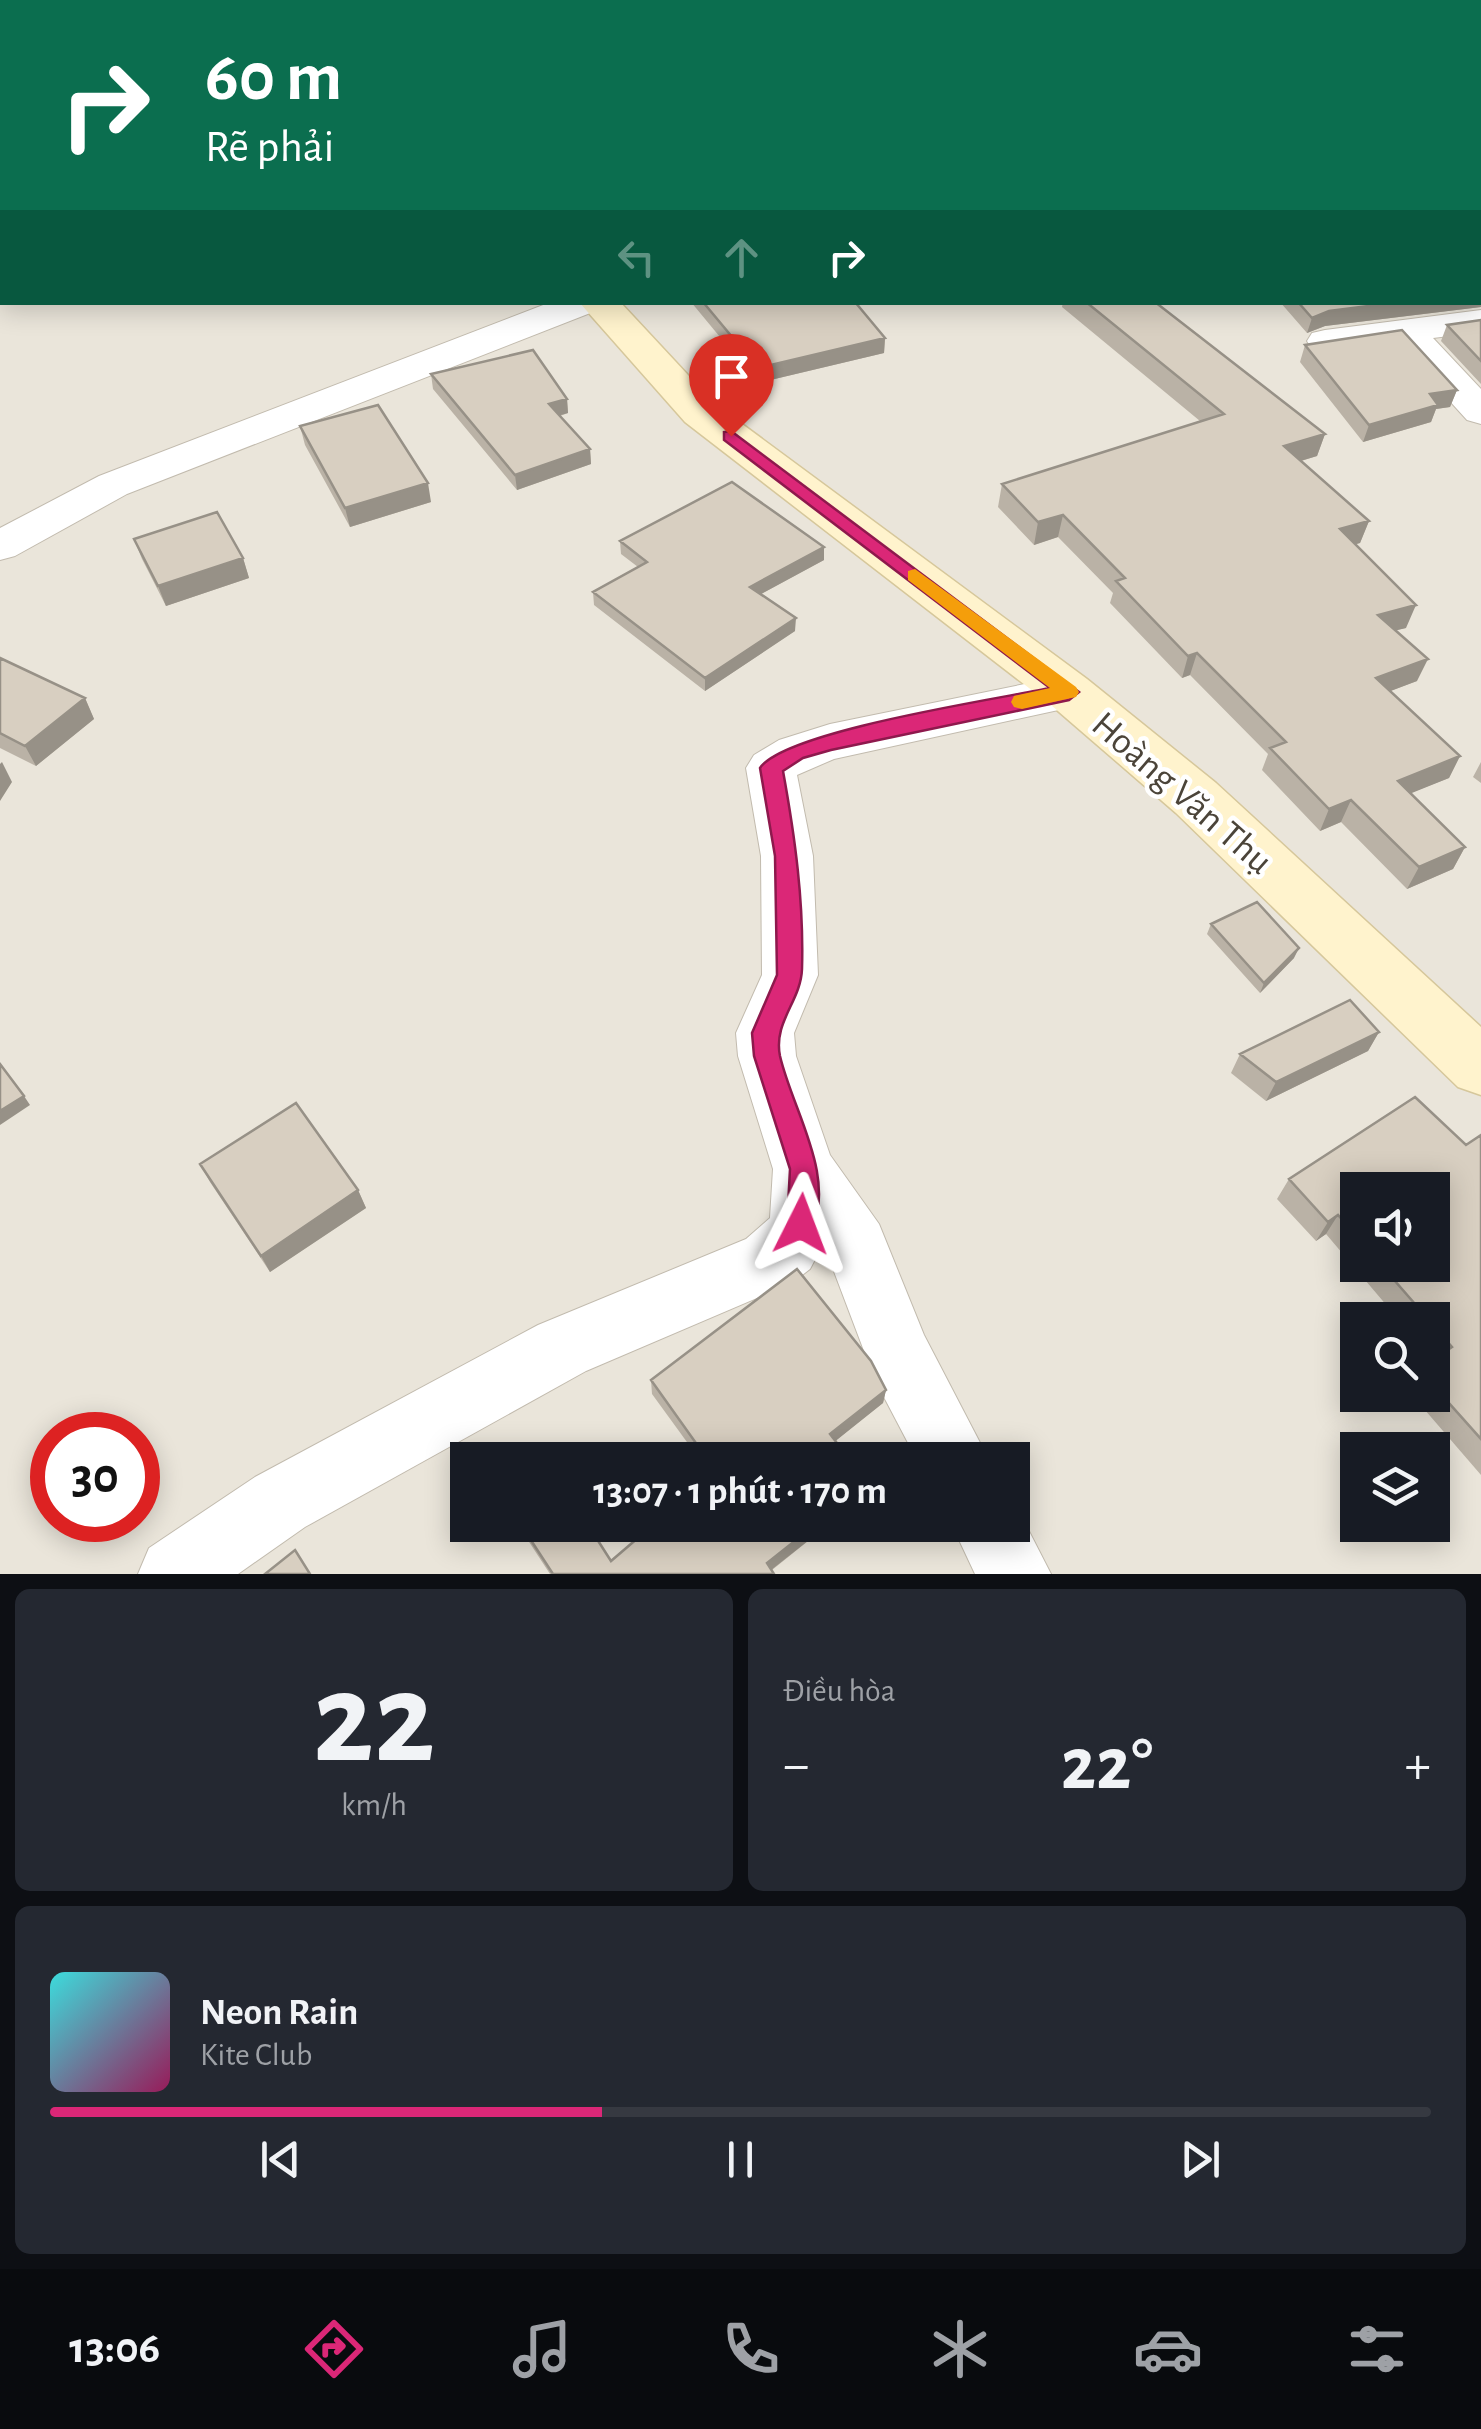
<!DOCTYPE html>
<html lang="vi">
<meta charset="utf-8">
<style>
body{margin:0;font-family:"Alegreya Sans",sans-serif;background:#242831;color:#f1f3f6;height:100vh;display:flex;flex-direction:column;font-size:38px;white-space:nowrap}
*{box-sizing:border-box;margin:0}
p{font-size:32px;color:#9ea1a6}
.icon{flex:none;width:55px;height:55px;fill:none;stroke:currentColor;stroke-width:2;stroke-linecap:round;stroke-linejoin:round}
.map{position:relative;height:1574px;overflow:hidden}
.panel{display:flex;flex-direction:column;gap:15px;padding:15px;background:#0d0f14;flex:1}
.panel>*{flex:none}
.top-card{position:absolute;left:0px;top:0px;width:1482px;height:305px;box-shadow:0 5px 25px #0003;background:#0b6e4f;color:#fff;overflow:hidden}
.fabs{position:absolute;left:1340px;top:1172px;display:grid;gap:20px}
.fabs a{display:grid;place-items:center;width:110px;height:110px;border-radius:0px;background:#171b24;box-shadow:0 5px 25px #0003;font-size:50px}
.speed{position:absolute;left:30px;top:1412px;display:flex;gap:20px;font-size:50px;font-weight:700;text-align:center}
.speed>*{display:grid;place-content:center;width:130px;height:130px;border-radius:50%;background:#171b24;box-shadow:0 5px 25px #0003;line-height:1}
.speed .limit{border:15px solid #d22;background:#fff;color:#111}
.pin{position:absolute;display:grid;place-items:center;width:85px;height:85px;color:#fff;margin:-102px -42px;border-radius:50% 50% 50% 0;rotate:-45deg;box-shadow:0 0 10px #0007}
.pin .icon{rotate:45deg}
.me{position:absolute;width:110px;margin:-55px;rotate:3deg;stroke-linejoin:round;filter:drop-shadow(0 0 8px #0008)}
.turn{display:flex;align-items:center;gap:35px;height:210px;padding:0 40px;font-size:45px}
.turn .icon{width:130px;height:130px;stroke-width:2.5}
.turn b{display:block;font-size:70px;line-height:85px}
.lanes{display:flex;align-items:center;height:95px;padding:0 40px;background:#0003;justify-content:center;gap:50px;direction:ltr}
.lanes .off{opacity:.35}
.big{font-size:75px;font-weight:700;line-height:1.1}
.panel .widget{flex:1;display:flex;flex-direction:column;justify-content:center;gap:15px;min-width:0;padding:0 35px;border-radius:15px;background:#242831}
.panel .dial{align-items:center;gap:0}
.dial b{font-size:130px;line-height:1}
.song{display:flex;align-items:center;gap:30px}
.cover{width:120px;height:120px;border-radius:15px;background:linear-gradient(135deg,hsl(180 70% 55%),hsl(330 70% 35%))}
.played{height:10px;border-radius:5px;background:linear-gradient(90deg,#db2777 40%,#363941 40%)}
.keys{display:flex;justify-content:space-around;direction:ltr}
.heat{display:flex;justify-content:space-between;align-items:center;font-size:55px;direction:ltr}
.panel .tiles{flex:1;display:grid;gap:15px;grid-template-columns:1fr 1fr}
.widget:last-child{grid-column:span 2}
.trip{position:absolute;left:450px;top:1442px;width:580px;height:100px;border-radius:0px;background:#171b24;box-shadow:0 5px 25px #0003;font-weight:700;line-height:100px;text-align:center}
.dock{display:flex;height:160px;justify-content:space-around;align-items:center;background:#090b0e;color:#9ea1a6}
.dock .icon{width:70px;height:70px}
.dock .current{color:#db2777}
.dock b{font-size:45px;color:#f1f3f6}
.map>svg:first-child{display:block}
.residential{fill:#eae5da;fill-rule:evenodd}
.lines{fill:none;stroke-linecap:round;stroke-linejoin:round}
.minor-casing{stroke:#c2bbae;stroke-width:2}
.secondary-casing{stroke:#d6c79b;stroke-width:3}
.minor{fill:#fff;fill-rule:evenodd}
.secondary{fill:#fff3cd;fill-rule:evenodd}
.wall{fill:#bab2a6;fill-rule:evenodd}
.shaded-wall{fill:#979187}
.building{fill:#d8cfc1;stroke:#979187;stroke-width:2.5}
.route{fill:#db2777;stroke:#8e194d;stroke-width:2.5}
.slow{fill:#f59e0b}
.labels{text-anchor:middle;stroke-width:9;stroke-linejoin:round;paint-order:stroke}
.street-label{font-size:38px;fill:#4b4439;stroke:#fff}
</style>
<div class="map">
<svg width="1481" height="1574" viewBox="0 0 1481 1574">
<rect width="100%" height="100%" fill="#f6f3ec"/>
<path class="residential" d="M 103,0 L 1481,0 L 1481,1574 L 0,1574 L 0,47 L 2,302 L 1480,302 L 1480,2 ZM 1358,1190 L 1432,1190 L 1432,1265 L 1358,1265 ZM 1358,1320 L 1432,1320 L 1432,1395 L 1358,1395 ZM 52,1435 L 138,1435 L 138,1520 L 52,1520 ZM 1358,1450 L 1432,1450 L 1432,1525 L 1358,1525 ZM 468,1460 L 1012,1460 L 1012,1525 L 468,1525 Z"/>
<g class="lines">
<defs>
<path id="minor" d="M 551,302 L 602,302 L 598,310 L 127,494 L 15,556 L 0,560 L 0,528 L 99,476 Z
M 1481,310 L 1481,332 L 1433,338 L 1481,389 L 1481,424 L 1467,420 L 1397,343 L 1325,352 L 1312,349 L 1307,341 L 1312,333 L 1325,330 Z
M 1069,675 L 1086,680 L 1093,692 L 1086,704 L 834,759 L 797,775 L 813,856 L 818,975 L 794,1033 L 796,1056 L 830,1155 L 879,1224 L 924,1335 L 989,1460 L 917,1460 L 875,1380 L 830,1261 L 821,1248 L 810,1269 L 792,1283 L 586,1371 L 305,1527 L 238,1574 L 138,1574 L 149,1548 L 255,1477 L 538,1325 L 746,1239 L 770,1218 L 773,1169 L 738,1056 L 736,1033 L 762,975 L 761,856 L 746,768 L 754,755 L 779,740 L 830,724 Z
M 1013,1500 L 1051,1574 L 975,1574 L 952,1525 L 1012,1525 Z"/>
<path id="secondary" d="M 579,302 L 620,302 L 715,404 L 1087,679 L 1216,783 L 1481,1027 L 1481,1095 L 1458,1087 L 1176,813 L 1051,705 L 685,422 Z"/>
</defs>
<use href="#minor" class="minor-casing"/>
<use href="#secondary" class="secondary-casing"/>
<use href="#minor" class="minor"/>
<use href="#secondary" class="secondary"/>
</g>
<path class="wall" d="M 271,0 L 796,0 L 799,2 L 274,2 Z
M 1308,0 L 1413,0 L 1417,2 L 1311,2 Z
M 1481,236 L 1481,307 L 1325,326 L 1307,333 L 1280,302 L 1480,302 Z
M 691,302 L 841,302 L 885,338 L 884,353 L 758,383 Z
M 1063,302 L 1155,302 L 1325,434 L 1317,456 L 1301,461 L 1369,521 L 1360,543 L 1355,544 L 1406,628 L 1396,630 L 1417,681 L 1390,691 L 1460,756 L 1449,778 L 1410,793 L 1465,847 L 1453,869 L 1407,889 L 1341,822 L 1320,831 L 1262,770 L 1268,754 L 1190,675 L 1182,678 L 1110,603 L 1113,593 L 1058,537 L 1034,545 L 998,507 L 1002,484 L 1200,421 L 1062,307 Z
M 1481,320 L 1481,384 L 1441,341 L 1447,325 Z
M 1305,345 L 1457,390 L 1450,407 L 1436,409 L 1431,422 L 1363,442 L 1300,362 Z
M 431,374 L 567,399 L 568,413 L 560,416 L 590,449 L 591,464 L 517,490 L 433,389 Z
M 300,426 L 431,502 L 350,527 L 305,445 Z
M 134,539 L 243,558 L 249,578 L 166,606 L 142,559 Z
M 620,541 L 824,547 L 824,560 L 761,594 L 795,631 L 705,691 L 594,605 L 593,592 L 638,567 L 621,554 Z
M 0,658 L 85,698 L 94,719 L 36,766 L 0,748 Z
M 1481,762 L 1481,783 L 1473,777 Z
M 1211,924 L 1294,958 L 1260,993 L 1207,934 Z
M 1379,1032 L 1368,1051 L 1266,1101 L 1231,1073 L 1240,1054 Z
M 1481,1135 L 1481,1475 L 1412,1395 L 1432,1395 L 1432,1320 L 1399,1320 L 1326,1234 L 1316,1241 L 1277,1199 L 1289,1179 L 1466,1145 ZM 1358,1190 L 1432,1265 L 1358,1265 Z
M 200,1164 L 358,1190 L 366,1208 L 270,1272 L 210,1182 Z
M 651,1380 L 886,1390 L 883,1403 L 835,1441 L 850,1460 L 700,1460 L 652,1394 Z
M 518,1525 L 588,1525 L 611,1561 L 828,1525 L 772,1570 L 774,1574 L 550,1574 Z"/>
<path class="shaded-wall" d="M 677,0 L 696,0 L 696,2 L 668,2 Z
M 1480,293 L 1481,307 L 1325,326 L 1307,333 L 1312,318 L 1329,311 L 1400,302 L 1480,302 Z
M 885,338 L 884,353 L 758,383 L 758,368 Z
M 1457,390 L 1450,407 L 1436,409 L 1431,422 L 1363,442 L 1369,425 L 1430,394 Z
M 567,399 L 568,413 L 550,418 L 549,404 Z
M 1325,434 L 1317,456 L 1277,468 L 1284,446 Z
M 590,449 L 591,464 L 517,490 L 515,475 Z
M 428,483 L 431,502 L 350,527 L 345,508 Z
M 1063,515 L 1058,537 L 1034,545 L 1038,522 Z
M 1369,521 L 1360,543 L 1332,551 L 1340,529 Z
M 824,547 L 824,560 L 750,600 L 750,587 Z
M 243,558 L 249,578 L 166,606 L 158,586 Z
M 1416,605 L 1406,628 L 1369,637 L 1378,615 Z
M 796,618 L 795,631 L 705,691 L 705,678 Z
M 1197,653 L 1190,675 L 1182,678 L 1188,656 Z
M 1428,659 L 1417,681 L 1367,700 L 1376,678 Z
M 85,698 L 94,719 L 36,766 L 25,746 Z
M 1460,756 L 1449,778 L 1387,803 L 1398,781 Z
M 2,762 L 12,782 L 0,801 L 0,764 Z
M 1351,800 L 1341,822 L 1320,831 L 1329,809 Z
M 1465,847 L 1453,869 L 1407,889 L 1419,867 Z
M 1299,948 L 1294,958 L 1260,993 L 1264,983 Z
M 1379,1032 L 1368,1051 L 1266,1101 L 1276,1082 Z
M 24,1096 L 30,1105 L 0,1125 L 0,1111 Z
M 358,1190 L 366,1208 L 270,1272 L 261,1256 Z
M 1338,1215 L 1326,1234 L 1316,1241 L 1328,1222 Z
M 886,1390 L 883,1403 L 828,1447 L 830,1434 Z
M 815,1525 L 828,1525 L 766,1574 L 767,1563 Z"/>
<path class="building" d="M 283,0 L 677,0 L 668,2 L 452,2 L 450,1 L 444,2 L 286,2 Z
M 702,0 L 796,0 L 799,2 L 706,2 Z
M 1322,0 L 1413,0 L 1417,2 L 1326,2 Z
M 1439,0 L 1481,0 L 1481,32 L 1480,33 L 1480,2 L 1439,2 Z
M 1481,236 L 1481,293 L 1480,293 L 1480,237 Z
M 703,302 L 855,302 L 885,338 L 758,368 Z
M 1086,302 L 1155,302 L 1325,434 L 1284,446 L 1369,521 L 1340,529 L 1416,605 L 1378,615 L 1428,659 L 1376,678 L 1460,756 L 1398,781 L 1465,847 L 1419,867 L 1351,800 L 1329,809 L 1270,748 L 1286,742 L 1197,653 L 1188,656 L 1116,581 L 1125,578 L 1063,515 L 1038,522 L 1002,484 L 1224,414 Z
M 1298,302 L 1400,302 L 1329,311 L 1312,318 Z
M 1481,320 L 1481,361 L 1447,325 Z
M 1402,330 L 1457,390 L 1430,394 L 1438,405 L 1369,425 L 1305,345 Z
M 533,350 L 567,399 L 549,404 L 590,449 L 515,475 L 431,374 Z
M 378,405 L 428,483 L 345,508 L 300,426 Z
M 732,482 L 824,547 L 750,587 L 796,618 L 705,678 L 593,592 L 647,562 L 620,541 Z
M 217,512 L 243,558 L 158,586 L 134,539 Z
M 0,658 L 85,698 L 25,746 L 0,733 Z
M 1257,902 L 1299,948 L 1264,983 L 1211,924 Z
M 1350,1000 L 1379,1032 L 1276,1082 L 1240,1054 Z
M 0,1064 L 24,1096 L 0,1111 Z
M 1415,1097 L 1466,1145 L 1481,1135 L 1481,1439 L 1432,1384 L 1432,1361 L 1452,1347 L 1432,1324 L 1432,1320 L 1429,1320 L 1381,1265 L 1432,1265 L 1432,1190 L 1358,1190 L 1358,1237 L 1338,1215 L 1328,1222 L 1289,1179 Z
M 296,1103 L 358,1190 L 261,1256 L 200,1164 Z
M 797,1269 L 871,1361 L 886,1390 L 830,1434 L 850,1460 L 708,1460 L 651,1380 Z
M 521,1525 L 588,1525 L 611,1561 L 653,1525 L 815,1525 L 767,1563 L 774,1574 L 553,1574 Z
M 295,1550 L 310,1574 L 265,1574 Z"/>
<path class="route" d="M 731,431 L 1079,692 L 1069,700 L 831,750 L 803,758 L 783,771 C 795,837 804,902 802,969 C 801,1001 773,1022 780,1056 C 793,1112 837,1175 811,1234 L 801,1237 L 791,1234 L 787,1224 L 790,1169 L 754,1056 L 752,1033 L 777,975 L 775,856 L 760,768 C 784,731 997,699 1050,688 L 724,440 L 724,432 Z"/>
<path class="slow" d="M 915,569 L 1076,687 L 1079,692 L 1076,697 L 1022,709 L 1014,707 L 1011,702 L 1014,696 L 1050,688 L 908,580 L 908,571 Z"/>
<g class="labels">
<g class="street-label">
<text transform="translate(1183 792) rotate(41)" y="13">Hoàng Văn Thụ</text>
</g>
</g>
</svg>
<div class="fabs">
<a><svg class="icon" aria-label="sound" viewBox="0 0 24 24"><path d="M4 9h4l5-4v14l-5-4H4zM17 9q2 3 0 6"/></svg></a>
<a><svg class="icon" aria-label="search" viewBox="0 0 24 24"><circle cx="10" cy="10" r="6"/><path d="M15 15l6 6"/></svg></a>
<a><svg class="icon" aria-label="layers" viewBox="0 0 24 24"><path d="M12 4l9 5-9 5-9-5zM3 14l9 5 9-5"/></svg></a>
</div>
<div class="speed"><div class="limit">30</div></div>
<div class="pin" style="left:731px;top:436px;background:#d93025"><svg class="icon" aria-label="arrive" viewBox="0 0 24 24"><path d="M6 21V4h12l-3 4 3 4H6"/></svg></div>
<svg class="me" style="left:801px;top:1224px" viewBox="-20 -20 40 40"><path d="M0-17L14 15 0 8-14 15z" fill="#db2777" stroke="#fff" stroke-width="4"/></svg>
<div class="trip">13:07 · 1 phút · 170 m</div>
<div class="top-card">
<div class="turn"><svg class="icon" aria-label="right" viewBox="0 0 24 24"><path d="M7 20v-9h11M14 6l5 5-5 5"/></svg><div><b>60 m</b>Rẽ phải</div></div>
<div class="lanes"><svg class="icon off" aria-label="left" viewBox="0 0 24 24"><path d="M17 20v-9H6M10 6l-5 5 5 5"/></svg><svg class="icon off" aria-label="ahead" viewBox="0 0 24 24"><path d="M12 20V5M6 11l6-6 6 6"/></svg><svg class="icon" aria-label="right" viewBox="0 0 24 24"><path d="M7 20v-9h11M14 6l5 5-5 5"/></svg></div>
</div>
</div>
<section class="panel">
<div class="tiles">
<div class="widget dial"><b>22</b><p>km/h</p></div>
<div class="widget"><p>Điều hòa</p>
<div class="heat"><a>−</a><b class="big">22°</b><a>+</a></div>
</div>
<div class="widget">
<div class="song"><i class="cover"></i><div><b>Neon Rain</b><p>Kite Club</p></div></div>
<div class="played"></div>
<div class="keys"><svg class="icon" aria-label="previous" viewBox="0 0 24 24"><path d="M18 5L8 12l10 7zM5 5v14"/></svg><svg class="icon" aria-label="pause" viewBox="0 0 24 24"><path d="M8 5v14M16 5v14"/></svg><svg class="icon" aria-label="next" viewBox="0 0 24 24"><path d="M6 5l10 7-10 7zM19 5v14"/></svg></div>
</div>
</div>
</section>
<nav class="dock">
<b>13:06</b>
<svg class="icon current" aria-label="directions" viewBox="0 0 24 24"><path d="M12 3l9 9-9 9-9-9zM9 14v-3h6M13 9l2 2-2 2"/></svg>
<svg class="icon" aria-label="music" viewBox="0 0 24 24"><path d="M9 18V5l10-2v13"/><circle cx="6" cy="18" r="3"/><circle cx="16" cy="16" r="3"/></svg>
<svg class="icon" aria-label="phone" viewBox="0 0 24 24"><path d="M5 4h4l2 5-3 2q2 4 5 5l2-3 5 2v4C11 20 4 13 5 4z"/></svg>
<svg class="icon" aria-label="climate" viewBox="0 0 24 24"><path d="M12 3v18M4 7l16 10M4 17L20 7"/></svg>
<svg class="icon" aria-label="car" viewBox="0 0 24 24"><path d="M5 17H2v-5l4-1 3-4h7l3 4 3 1v5h-3M9 17h6M6 11h13"/><circle cx="7" cy="17" r="2"/><circle cx="17" cy="17" r="2"/></svg>
<svg class="icon" aria-label="filters" viewBox="0 0 24 24"><path d="M4 7h16M4 17h16"/><circle cx="9" cy="7" r="2"/><circle cx="15" cy="17" r="2"/></svg>
</nav>
